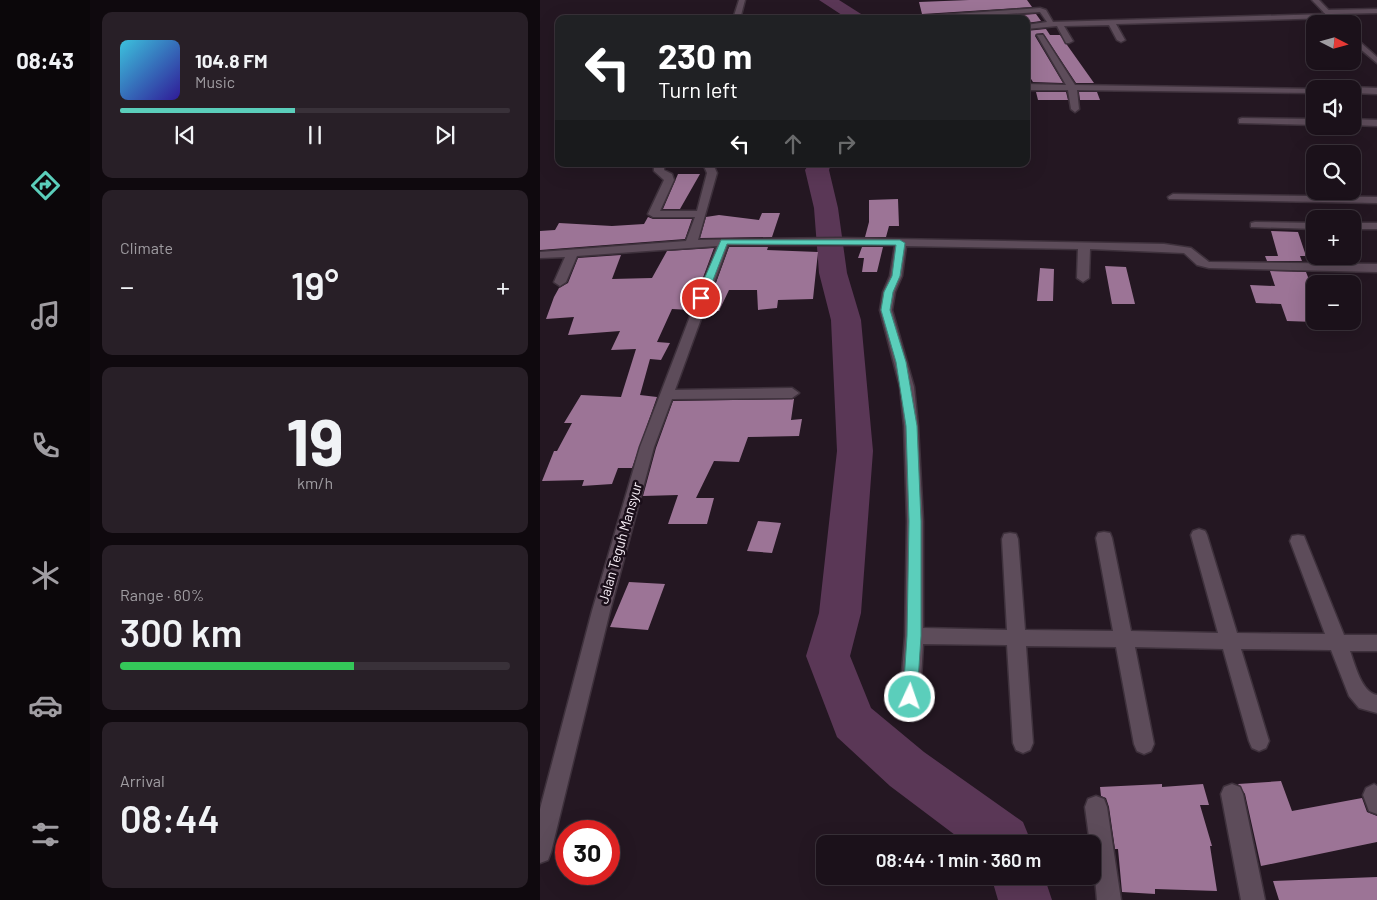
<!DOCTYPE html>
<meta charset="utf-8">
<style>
body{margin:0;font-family:Barlow,sans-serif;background:#281f27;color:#f1f3f6;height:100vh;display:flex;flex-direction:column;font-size:19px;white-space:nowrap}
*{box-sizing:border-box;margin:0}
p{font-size:16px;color:#a09da2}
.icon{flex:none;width:28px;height:28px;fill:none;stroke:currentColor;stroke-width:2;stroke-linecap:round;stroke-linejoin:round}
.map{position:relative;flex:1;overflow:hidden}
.panel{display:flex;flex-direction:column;gap:12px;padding:12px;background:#0f090e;width:450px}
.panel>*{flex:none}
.hud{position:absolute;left:15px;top:15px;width:475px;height:152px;border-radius:10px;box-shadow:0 5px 20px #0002,0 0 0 1px #393139;background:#202124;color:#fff;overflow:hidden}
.needle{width:32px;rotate:96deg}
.controls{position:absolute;left:766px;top:15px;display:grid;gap:10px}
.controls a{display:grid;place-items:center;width:55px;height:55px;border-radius:10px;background:#1b111a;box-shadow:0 5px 20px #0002,0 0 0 1px #393139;font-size:25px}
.speed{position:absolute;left:15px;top:820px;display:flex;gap:10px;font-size:25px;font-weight:700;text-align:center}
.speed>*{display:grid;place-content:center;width:65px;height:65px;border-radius:50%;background:#1b111a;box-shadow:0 5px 20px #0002,0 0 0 1px #393139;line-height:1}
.speed .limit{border:8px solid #d22;background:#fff;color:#111}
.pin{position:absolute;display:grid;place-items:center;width:42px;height:42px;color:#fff;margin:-21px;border:2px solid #fff;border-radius:50%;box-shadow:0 1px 5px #0007}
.me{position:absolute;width:55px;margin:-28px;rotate:3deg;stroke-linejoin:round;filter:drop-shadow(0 0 4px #0008)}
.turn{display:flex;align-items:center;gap:18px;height:105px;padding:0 20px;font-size:22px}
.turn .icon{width:65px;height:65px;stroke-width:2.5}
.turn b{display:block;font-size:35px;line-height:42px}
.lanes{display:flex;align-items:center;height:48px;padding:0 20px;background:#0003;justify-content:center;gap:25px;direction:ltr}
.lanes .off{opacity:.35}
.big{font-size:38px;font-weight:600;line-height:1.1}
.panel .card{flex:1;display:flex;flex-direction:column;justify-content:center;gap:8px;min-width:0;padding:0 18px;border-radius:10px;background:#281f27}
.panel .dial{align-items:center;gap:0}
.dial b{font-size:65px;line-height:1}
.song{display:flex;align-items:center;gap:15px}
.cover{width:60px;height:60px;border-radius:8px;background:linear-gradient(135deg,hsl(190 70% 55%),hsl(250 70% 35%))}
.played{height:5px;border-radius:2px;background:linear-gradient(90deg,#5bcebb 45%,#393139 45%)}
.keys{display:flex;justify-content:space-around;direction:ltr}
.heat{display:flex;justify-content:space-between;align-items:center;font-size:28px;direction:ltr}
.charge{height:8px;border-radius:4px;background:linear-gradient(90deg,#34c759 60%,#393139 0)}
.trip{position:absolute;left:276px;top:835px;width:285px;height:50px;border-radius:10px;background:#1b111a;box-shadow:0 5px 20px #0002,0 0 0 1px #393139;font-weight:600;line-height:50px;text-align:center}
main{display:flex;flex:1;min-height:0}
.tab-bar{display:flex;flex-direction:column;width:90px;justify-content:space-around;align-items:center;background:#0b070a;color:#a09da2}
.tab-bar .icon{width:35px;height:35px}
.tab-bar .active{color:#5bcebb}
.tab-bar b{font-size:22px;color:#f1f3f6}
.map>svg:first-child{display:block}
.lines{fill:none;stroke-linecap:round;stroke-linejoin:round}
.river{fill:#5a3756;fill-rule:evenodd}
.building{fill:#9c7496}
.minor-casing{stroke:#3e313c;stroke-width:3}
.tertiary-casing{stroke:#3e313c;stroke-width:3}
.minor{fill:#5d4c5a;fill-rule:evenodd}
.tertiary{fill:#5d4c5a;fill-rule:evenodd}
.route{fill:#5bcebb;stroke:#3b867a}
.labels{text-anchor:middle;stroke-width:5;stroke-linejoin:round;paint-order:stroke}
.street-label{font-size:14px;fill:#f9f0f8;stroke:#1a0e19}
</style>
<main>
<nav class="tab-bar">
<b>08:43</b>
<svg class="icon active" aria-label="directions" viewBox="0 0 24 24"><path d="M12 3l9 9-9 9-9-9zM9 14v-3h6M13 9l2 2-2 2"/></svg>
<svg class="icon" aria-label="music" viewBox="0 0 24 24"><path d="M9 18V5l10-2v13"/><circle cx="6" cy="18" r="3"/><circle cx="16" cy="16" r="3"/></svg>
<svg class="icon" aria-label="phone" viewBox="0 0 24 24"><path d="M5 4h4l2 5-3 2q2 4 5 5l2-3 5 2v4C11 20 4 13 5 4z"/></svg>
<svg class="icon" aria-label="climate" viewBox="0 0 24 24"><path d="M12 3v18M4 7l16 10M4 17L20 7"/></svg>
<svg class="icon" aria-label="car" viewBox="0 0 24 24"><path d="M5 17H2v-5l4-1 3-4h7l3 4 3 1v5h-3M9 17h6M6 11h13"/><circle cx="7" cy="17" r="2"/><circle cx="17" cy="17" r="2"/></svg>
<svg class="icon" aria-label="filters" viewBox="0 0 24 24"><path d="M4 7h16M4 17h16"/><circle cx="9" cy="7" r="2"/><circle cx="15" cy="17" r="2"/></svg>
</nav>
<section class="panel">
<div class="card">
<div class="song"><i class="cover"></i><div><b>104.8 FM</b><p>Music</p></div></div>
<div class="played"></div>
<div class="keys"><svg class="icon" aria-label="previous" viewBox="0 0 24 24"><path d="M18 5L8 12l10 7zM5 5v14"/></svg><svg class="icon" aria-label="pause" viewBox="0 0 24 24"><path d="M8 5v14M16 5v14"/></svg><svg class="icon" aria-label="next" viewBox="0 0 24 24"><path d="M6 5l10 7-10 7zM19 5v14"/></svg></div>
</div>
<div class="card"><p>Climate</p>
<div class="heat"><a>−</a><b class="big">19°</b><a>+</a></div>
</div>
<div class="card dial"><b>19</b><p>km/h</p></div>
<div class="card"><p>Range · 60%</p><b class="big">300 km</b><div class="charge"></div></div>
<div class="card"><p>Arrival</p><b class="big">08:44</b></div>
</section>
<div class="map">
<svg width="837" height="900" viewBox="0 0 837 900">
<rect width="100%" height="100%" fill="#241722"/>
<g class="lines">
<path class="river" d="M 279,0 L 299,0 L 329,19 L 308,19 Z
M 269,164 L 291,164 L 289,170 L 298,208 L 307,273 L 321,320 L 333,451 L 321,613 L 310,656 L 331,708 L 384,752 L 483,822 L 492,844 L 427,844 L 350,786 L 297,737 L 266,656 L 279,613 L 297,451 L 291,320 L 279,273 L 274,208 L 265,170 Z
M 451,876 L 504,876 L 512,900 L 458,900 Z"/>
</g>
<path class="building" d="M 429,0 L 487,0 L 492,7 L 382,14 L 379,2 Z
M 496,14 L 501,21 L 486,23 L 486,18 L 421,19 Z
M 506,29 L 510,35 L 520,35 L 554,83 L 536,83 L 503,33 L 496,34 L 495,36 L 523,83 L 493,82 L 486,71 L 486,31 Z
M 496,92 L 526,92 L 528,100 L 498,100 Z
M 539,92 L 557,92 L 560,100 L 540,100 Z
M 138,174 L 160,174 L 140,209 L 123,209 Z
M 358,199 L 359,226 L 349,226 L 346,237 L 325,237 L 329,222 L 329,200 Z
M 222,213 L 240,213 L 232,237 L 160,238 L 166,217 L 179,215 L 219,220 Z
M 108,217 L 113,219 L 152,219 L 145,239 L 0,250 L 0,231 L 15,230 L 19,223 L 72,226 L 104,224 Z
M 731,231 L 758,232 L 766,256 L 760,256 L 762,261 L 727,261 L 725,256 L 738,256 Z
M 189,247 L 228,247 L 227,250 L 278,252 L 273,299 L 238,300 L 237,308 L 218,310 L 217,290 L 189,290 L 179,311 L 166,310 Z
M 322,247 L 343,247 L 337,272 L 322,272 L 324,258 L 318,258 Z
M 174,248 L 151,310 L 132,309 L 117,342 L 130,343 L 121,360 L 110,359 L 100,395 L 117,397 L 92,468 L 78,468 L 72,484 L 42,486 L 44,480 L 2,481 L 14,451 L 17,451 L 32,423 L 24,423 L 41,395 L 81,397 L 96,349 L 71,350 L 80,331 L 28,335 L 34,317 L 6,319 L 14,297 L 19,288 L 28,283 L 38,258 L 81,255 L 72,279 L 112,278 L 127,251 Z
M 565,266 L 586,267 L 595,304 L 572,304 Z
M 500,268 L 514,269 L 513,301 L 497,301 Z
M 730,271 L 766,272 L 775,295 L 775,322 L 747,321 L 741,304 L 716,303 L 710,285 L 735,286 Z
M 254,399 L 251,420 L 262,419 L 259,436 L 208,437 L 199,462 L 174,461 L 156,498 L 174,498 L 167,524 L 128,524 L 138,495 L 103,496 L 116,448 L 133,401 Z
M 218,521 L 241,523 L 232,553 L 207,551 Z
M 89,582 L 125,584 L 108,630 L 70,627 Z
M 741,781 L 752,811 L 822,798 L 827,812 L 837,816 L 837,842 L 721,866 L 705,794 L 698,784 Z
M 622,784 L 622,787 L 663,784 L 669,805 L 660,805 L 672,846 L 670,846 L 677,891 L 615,889 L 615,894 L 582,892 L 578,849 L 575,849 L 569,807 L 566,798 L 561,796 L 560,787 Z
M 837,877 L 837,900 L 739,900 L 733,881 Z"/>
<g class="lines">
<defs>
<path id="minor" d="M 199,0 L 205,0 L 200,19 L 193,19 Z
M 500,8 L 506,10 L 513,22 L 787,14 L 783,12 L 787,10 L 837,9 L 837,13 L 792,14 L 795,16 L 791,18 L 576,24 L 585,40 L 581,42 L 577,40 L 569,25 L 524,26 L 533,41 L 529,43 L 526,43 L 517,26 L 486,29 L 486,25 L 507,22 L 500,12 L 387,19 L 344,19 Z
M 497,35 L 503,35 L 535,85 L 778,89 L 775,89 L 775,93 L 537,90 L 539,109 L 535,112 L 531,109 L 528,90 L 486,90 L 486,84 L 526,85 Z
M 812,87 L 837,88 L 837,94 L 812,93 L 812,89 L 809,89 Z
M 702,118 L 775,119 L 775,125 L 699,123 L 699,119 Z
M 812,119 L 837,120 L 837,126 L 812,125 Z
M 114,164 L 124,164 L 124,170 L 132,174 L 134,180 L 120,211 L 157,211 L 167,173 L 163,164 L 173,164 L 177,173 L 158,240 L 299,238 L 624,244 L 651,248 L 669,262 L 837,264 L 837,272 L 669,268 L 657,265 L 644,253 L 550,249 L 549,278 L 543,282 L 537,278 L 538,249 L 366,246 L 362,276 L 355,292 L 352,310 L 374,387 L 378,426 L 383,521 L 383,628 L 467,630 L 462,539 L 464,534 L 470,533 L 476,534 L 478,539 L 485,630 L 573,631 L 556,538 L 558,533 L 564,532 L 570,533 L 572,538 L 591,631 L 678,633 L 651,535 L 653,531 L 659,529 L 665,531 L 667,535 L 697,633 L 785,634 L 750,541 L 752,536 L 758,535 L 764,536 L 766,541 L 804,635 L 837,635 L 837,651 L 810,651 C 815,664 821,692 837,695 L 837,713 L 819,708 L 809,696 L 791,650 L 701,649 L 729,741 L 726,748 L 719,751 L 712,748 L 709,741 L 683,649 L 595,647 L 614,744 L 611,751 L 604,754 L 597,751 L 594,744 L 576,647 L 486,646 L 493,743 L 490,750 L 483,753 L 476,750 L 473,743 L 467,645 L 383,644 L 380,697 L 377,703 L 370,706 L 363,703 L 360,697 L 365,636 L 367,521 L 364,426 L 360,387 L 340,310 L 343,292 L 350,276 L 355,245 L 188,245 L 135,390 L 252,388 L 259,393 L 252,398 L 132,399 L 114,447 L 70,611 L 11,852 L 8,860 L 0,863 L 0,809 L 52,611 L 100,447 L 177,246 L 37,256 L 26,282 L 20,286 L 14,282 L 25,257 L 0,258 L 0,252 L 146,241 L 155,217 L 113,217 L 108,214 L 124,180 L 114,171 Z
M 633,194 L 837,197 L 837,203 L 629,199 L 628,197 Z
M 715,222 L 775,223 L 775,229 L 711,227 L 711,223 Z
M 812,223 L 837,223 L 837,229 L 812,229 Z
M 692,784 L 700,787 L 703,794 L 725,900 L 701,900 L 681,794 L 684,787 Z
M 834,784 L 837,786 L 837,814 L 829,811 L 823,795 L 826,788 Z
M 556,796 L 564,799 L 567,807 L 581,900 L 557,900 L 552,844 L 550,844 L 545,807 L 548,799 Z"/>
<path id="tertiary" d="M 772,0 L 779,0 L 802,24 L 795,24 Z
M 812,35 L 837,57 L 837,63 L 812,42 Z"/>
</defs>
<use href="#minor" class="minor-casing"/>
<use href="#tertiary" class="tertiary-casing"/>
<use href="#minor" class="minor"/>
<use href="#tertiary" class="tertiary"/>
</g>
<path class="route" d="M 181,240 L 360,240 L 365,243 L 360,276 L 353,292 L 350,310 L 366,362 L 377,426 L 381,521 L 381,636 L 377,697 L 375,702 L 370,704 L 365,702 L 363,697 L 367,636 L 369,521 L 366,426 L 356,362 L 341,310 L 344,292 L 352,276 L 356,245 L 187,244 L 166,298 L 158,300 L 156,298 Z"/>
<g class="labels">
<g class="street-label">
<text transform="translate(80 543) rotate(-74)" y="5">Jalan Teguh Mansyur</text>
</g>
</g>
</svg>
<div class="controls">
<a><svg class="needle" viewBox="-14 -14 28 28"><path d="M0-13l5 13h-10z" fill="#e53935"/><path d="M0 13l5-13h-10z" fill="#a09da2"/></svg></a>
<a><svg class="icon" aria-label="sound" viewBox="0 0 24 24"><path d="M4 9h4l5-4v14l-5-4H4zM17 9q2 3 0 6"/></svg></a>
<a><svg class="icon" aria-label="search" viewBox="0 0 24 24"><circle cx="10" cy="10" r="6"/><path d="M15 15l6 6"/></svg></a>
<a>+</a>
<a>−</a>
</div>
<div class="speed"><div class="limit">30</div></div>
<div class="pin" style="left:161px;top:298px;background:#d93025"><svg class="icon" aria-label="arrive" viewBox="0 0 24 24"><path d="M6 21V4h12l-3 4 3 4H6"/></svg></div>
<svg class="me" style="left:370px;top:697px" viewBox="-20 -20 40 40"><circle r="17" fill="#5bcebb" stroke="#fff" stroke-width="3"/><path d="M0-11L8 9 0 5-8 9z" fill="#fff"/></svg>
<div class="trip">08:44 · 1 min · 360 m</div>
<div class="hud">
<div class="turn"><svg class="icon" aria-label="left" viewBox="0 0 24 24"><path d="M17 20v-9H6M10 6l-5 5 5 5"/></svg><div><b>230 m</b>Turn left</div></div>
<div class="lanes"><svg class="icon" aria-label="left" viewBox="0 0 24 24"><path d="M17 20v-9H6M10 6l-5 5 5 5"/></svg><svg class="icon off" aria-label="ahead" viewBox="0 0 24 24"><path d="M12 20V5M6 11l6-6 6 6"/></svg><svg class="icon off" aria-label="right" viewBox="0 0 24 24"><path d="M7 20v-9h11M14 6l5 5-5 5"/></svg></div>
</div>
</div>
</main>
